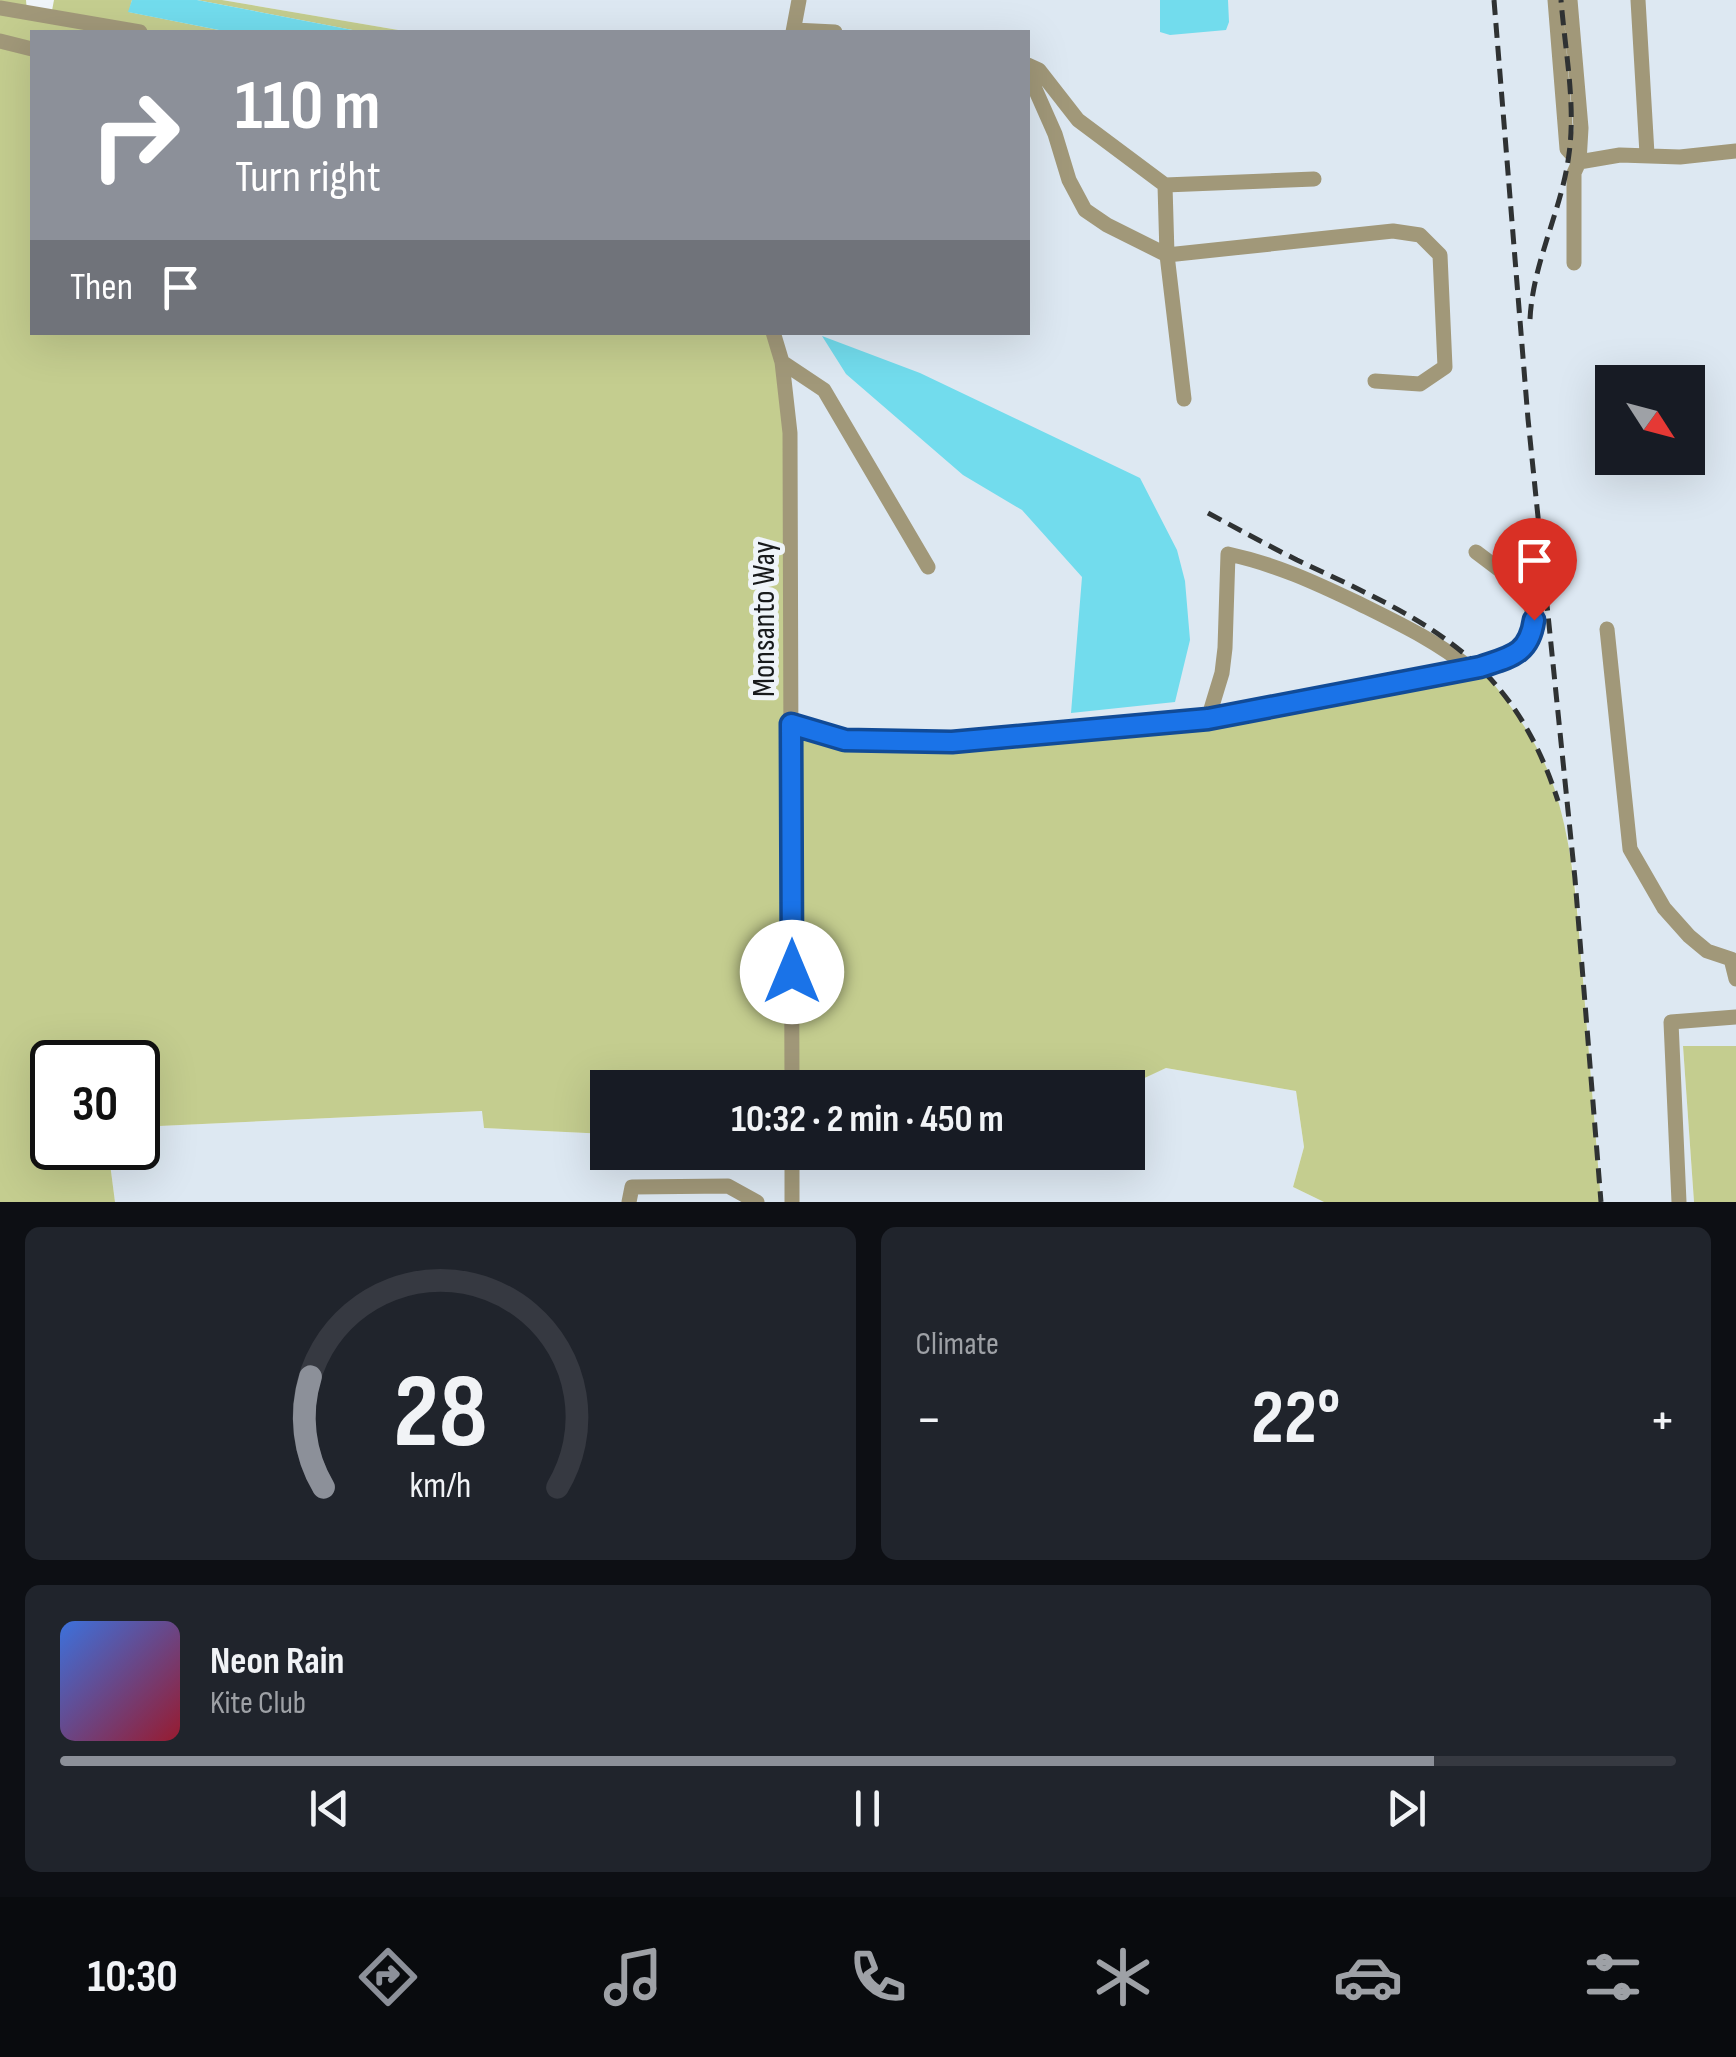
<!DOCTYPE html>
<meta charset="utf-8">
<style>
body{margin:0;font-family:"Sofia Sans Condensed",sans-serif;background:#20242c;color:#f1f3f6;height:100vh;display:flex;flex-direction:column;font-size:38px;white-space:nowrap}
*{box-sizing:border-box;margin:0}
p{font-size:32px;color:#9ea1a6}
.icon{flex:none;width:55px;height:55px;fill:none;stroke:currentColor;stroke-width:2;stroke-linecap:round;stroke-linejoin:round}
.map{position:relative;height:1202px;overflow:hidden}
.drawer{display:flex;flex-direction:column;gap:25px;padding:25px;background:#0d0f14;flex:1}
.drawer>*{flex:none}
.banner{position:absolute;left:30px;top:30px;width:1000px;height:305px;border-radius:0px;box-shadow:0 10px 40px #0002;background:#8c9099;color:#fff;overflow:hidden}
.needle{width:65px;rotate:126deg}
.controls{position:absolute;left:1595px;top:365px;display:grid;gap:20px}
.controls a{display:grid;place-items:center;width:110px;height:110px;border-radius:0px;background:#171b24;box-shadow:0 10px 40px #0002;font-size:50px}
.speed{position:absolute;left:30px;top:1040px;display:flex;gap:20px;font-size:50px;font-weight:700;text-align:center}
.speed>*{display:grid;place-content:center;width:130px;height:130px;border-radius:50%;background:#171b24;box-shadow:0 10px 40px #0002;line-height:1}
.speed .limit{border:5px solid #111;border-radius:15px;background:#fff;color:#111}
.pin{position:absolute;display:grid;place-items:center;width:85px;height:85px;color:#fff;margin:-102px -42px;border-radius:50% 50% 50% 0;rotate:-45deg;box-shadow:0 0 10px #0007}
.pin .icon{rotate:45deg}
.me{position:absolute;width:110px;margin:-55px;rotate:0deg;stroke-linejoin:round;filter:drop-shadow(0 0 8px #0008)}
.turn{display:flex;align-items:center;gap:35px;height:210px;padding:0 40px;font-size:45px}
.turn .icon{width:130px;height:130px;stroke-width:2.5}
.turn b{display:block;font-size:70px;line-height:85px}
.then{display:flex;align-items:center;height:95px;padding:0 40px;background:#0003;gap:20px;font-size:38px}
.big{font-size:75px;font-weight:700;line-height:1.1}
.drawer .card{flex:1;display:flex;flex-direction:column;justify-content:center;gap:15px;min-width:0;padding:0 35px;border-radius:15px;background:#20242c}
.drawer .dial{align-items:center;gap:0}
.dial svg{height:260px;overflow:visible;fill:none;stroke:#363941;stroke-width:7;stroke-linecap:round;text-anchor:middle}
.dial text{fill:#f1f3f6;stroke:none}
.song{display:flex;align-items:center;gap:30px}
.cover{width:120px;height:120px;border-radius:15px;background:linear-gradient(135deg,hsl(220 70% 55%),hsl(350 70% 35%))}
.played{height:10px;border-radius:5px;background:linear-gradient(90deg,#8c9099 85%,#363941 85%)}
.keys{display:flex;justify-content:space-around;direction:ltr}
.heat{display:flex;justify-content:space-between;align-items:center;font-size:55px;direction:ltr}
.drawer .tiles{flex:1;display:grid;gap:25px;grid-template-columns:1fr 1fr}
.card:last-child{grid-column:span 2}
.trip{position:absolute;left:590px;top:1070px;width:555px;height:100px;border-radius:0px;background:#171b24;box-shadow:0 10px 40px #0002;font-weight:700;line-height:100px;text-align:center}
.menu{display:flex;height:160px;justify-content:space-around;align-items:center;background:#090b0e;color:#9ea1a6}
.menu .icon{width:70px;height:70px}
.menu .current{color:#8c9099}
.menu b{font-size:45px;color:#f1f3f6}
.map>svg:first-child{display:block}
.built{fill:#dde8f2;fill-rule:evenodd}
.green{fill:#c4cd8f}
.water{fill:#72dced}
.lines{fill:none;stroke-linecap:round;stroke-linejoin:round}
.minor{stroke:#a19879;stroke-width:15}
.rail{stroke:#2f3233;stroke-width:5;stroke-dasharray:15 8;stroke-linecap:butt}
.route-casing{stroke:#114b97;stroke-width:25}
.route{stroke:#1a73e8;stroke-width:18}
.labels{text-anchor:middle;stroke-width:10;stroke-linejoin:round;paint-order:stroke}
.street-label{font-size:32px;fill:#181a1b;stroke:#eff4f9}
</style>
<div class="map">
<svg width="1736" height="1202" viewBox="0 0 1736 1202">
<rect width="100%" height="100%" fill="#eff4f9"/>
<path class="built" d="M 222,0 L 1736,0 L 1736,1046 L 1683,1046 L 1694,1202 L 1601,1202 L 1575,879 L 1562,815 L 1549,774 L 1508,701 L 1208,719 L 952,742 L 845,740 L 791,724 L 773,333 L 1028,332 L 1028,32 L 410,32 ZM 1612,382 L 1688,382 L 1688,458 L 1612,458 Z
M 1166,1068 L 1296,1091 L 1304,1147 L 1293,1187 L 1324,1202 L 115,1202 L 108,1148 L 138,1148 L 138,1127 L 483,1111 L 484,1128 L 607,1134 L 608,1152 L 777,1152 L 792,1157 L 792,1152 L 994,1152 L 1020,1161 L 1039,1153 L 1128,1152 L 1128,1088 L 1123,1087 Z"/>
<path class="green" d="M 0,0 L 26,0 L 27,12 L 51,16 L 54,0 L 132,0 L 129,12 L 229,32 L 32,32 L 32,332 L 773,333 L 782,362 L 791,724 L 845,740 L 952,742 L 1208,719 L 1480,667 C 1507,700 1534,735 1550,776 C 1574,841 1577,911 1583,980 C 1589,1054 1595,1128 1601,1202 L 1324,1202 L 1293,1187 L 1304,1147 L 1296,1091 L 1166,1068 L 1123,1088 L 608,1088 L 607,1134 L 484,1128 L 482,1111 L 138,1127 L 138,1062 L 52,1062 L 52,1148 L 108,1148 L 115,1202 L 0,1202 Z
M 197,0 L 222,0 L 410,32 L 363,32 Z
M 1683,1046 L 1736,1046 L 1736,1202 L 1694,1202 Z"/>
<path class="water" d="M 132,0 L 197,0 L 363,32 L 229,32 L 128,12 Z
M 1160,0 L 1228,0 L 1229,22 L 1226,30 L 1170,35 L 1160,32 Z
M 822,336 L 920,373 L 1140,478 L 1177,550 L 1185,581 L 1190,640 L 1175,702 L 1071,713 L 1082,577 L 1022,510 L 963,475 L 846,374 Z"/>
<g class="lines">
<path class="minor" d="M 1555,0 L 1567,149 L 1579,162
M 1570,0 L 1581,128 L 1579,162
M 1638,0 L 1647,154
M 0,8 L 140,32
M 794,30 L 835,32
M 793,32 L 799,0
M 0,41 L 32,49
M 1028,65 L 1039,70 L 1078,120 L 1165,185
M 1028,73 L 1055,134 L 1069,180 L 1085,210 L 1107,225 L 1167,255 L 1393,231 L 1420,235 L 1440,255 L 1445,367 L 1420,384 L 1375,381
M 1574,263 L 1574,173 L 1579,162 L 1620,155 L 1680,157 L 1736,151
M 773,332 L 782,362 L 790,433 L 792,1088
M 782,362 L 824,390 L 928,567
M 1184,399 L 1167,255 L 1165,185 L 1314,179
M 1607,629 L 1630,849 L 1664,908 L 1689,936 L 1707,951 L 1731,959 L 1736,979
M 1208,719 L 1222,673 L 1225,648 L 1228,554 C 1275,564 1314,582 1358,603 C 1398,623 1435,640 1471,669
M 791,724 L 845,740 L 952,742 L 1208,719 L 1480,667 L 1518,654 L 1531,639 L 1535,620 L 1525,589 L 1476,552
M 792,1152 L 792,1202
M 629,1202 L 632,1187 L 728,1186 L 757,1202
M 1679,1202 L 1671,1022 L 1736,1017"/>
<path class="rail" d="M 1494,0 L 1528,419 L 1575,879 L 1601,1202
M 1530,319 C 1533,261 1562,210 1569,154 C 1576,104 1565,50 1561,0
M 1208,513 C 1238,529 1267,545 1297,560 C 1424,620 1511,655 1558,801"/>
</g>
<g class="lines">
<defs>
<path id="route" d="M 792,972 L 791,724 L 845,740 L 952,742 L 1208,719 L 1480,667 C 1510,657 1529,655 1534,620"/>
</defs>
<use href="#route" class="route-casing"/>
<use href="#route" class="route"/>
</g>
<g class="labels">
<g class="street-label">
<text transform="translate(763 619) rotate(-90)" y="11">Monsanto Way</text>
</g>
</g>
</svg>
<div class="controls">
<a><svg class="needle" viewBox="-14 -14 28 28"><path d="M0-13l5 13h-10z" fill="#e53935"/><path d="M0 13l5-13h-10z" fill="#9ea1a6"/></svg></a>
</div>
<div class="speed"><div class="limit">30</div></div>
<div class="pin" style="left:1534px;top:620px;background:#d93025"><svg class="icon" aria-label="arrive" viewBox="0 0 24 24"><path d="M6 21V4h12l-3 4 3 4H6"/></svg></div>
<svg class="me" style="left:792px;top:972px" viewBox="-20 -20 40 40"><circle r="19" fill="#fff"/><path d="M0-13L10 11 0 6-10 11z" fill="#1a73e8"/></svg>
<div class="trip">10:32 · 2 min · 450 m</div>
<div class="banner">
<div class="turn"><svg class="icon" aria-label="right" viewBox="0 0 24 24"><path d="M7 20v-9h11M14 6l5 5-5 5"/></svg><div><b>110 m</b>Turn right</div></div>
<div class="then">Then<svg class="icon" aria-label="arrive" viewBox="0 0 24 24"><path d="M6 21V4h12l-3 4 3 4H6"/></svg></div>
</div>
</div>
<section class="drawer">
<div class="tiles">
<div class="card dial"><svg viewBox="0 0 100 80">
<path d="M14 69A42 42 0 1 1 86 69"/>
<path d="M14 69A42 42 0 0 1 10 35" stroke="#8c9099"/>
<text x="50" y="56" font-size="32" font-weight="700">28</text>
<text x="50" y="72" font-size="11">km/h</text>
</svg></div>
<div class="card"><p>Climate</p>
<div class="heat"><a>−</a><b class="big">22°</b><a>+</a></div>
</div>
<div class="card">
<div class="song"><i class="cover"></i><div><b>Neon Rain</b><p>Kite Club</p></div></div>
<div class="played"></div>
<div class="keys"><svg class="icon" aria-label="previous" viewBox="0 0 24 24"><path d="M18 5L8 12l10 7zM5 5v14"/></svg><svg class="icon" aria-label="pause" viewBox="0 0 24 24"><path d="M8 5v14M16 5v14"/></svg><svg class="icon" aria-label="next" viewBox="0 0 24 24"><path d="M6 5l10 7-10 7zM19 5v14"/></svg></div>
</div>
</div>
</section>
<nav class="menu">
<b>10:30</b>
<svg class="icon current" aria-label="directions" viewBox="0 0 24 24"><path d="M12 3l9 9-9 9-9-9zM9 14v-3h6M13 9l2 2-2 2"/></svg>
<svg class="icon" aria-label="music" viewBox="0 0 24 24"><path d="M9 18V5l10-2v13"/><circle cx="6" cy="18" r="3"/><circle cx="16" cy="16" r="3"/></svg>
<svg class="icon" aria-label="phone" viewBox="0 0 24 24"><path d="M5 4h4l2 5-3 2q2 4 5 5l2-3 5 2v4C11 20 4 13 5 4z"/></svg>
<svg class="icon" aria-label="climate" viewBox="0 0 24 24"><path d="M12 3v18M4 7l16 10M4 17L20 7"/></svg>
<svg class="icon" aria-label="car" viewBox="0 0 24 24"><path d="M5 17H2v-5l4-1 3-4h7l3 4 3 1v5h-3M9 17h6M6 11h13"/><circle cx="7" cy="17" r="2"/><circle cx="17" cy="17" r="2"/></svg>
<svg class="icon" aria-label="filters" viewBox="0 0 24 24"><path d="M4 7h16M4 17h16"/><circle cx="9" cy="7" r="2"/><circle cx="15" cy="17" r="2"/></svg>
</nav>
